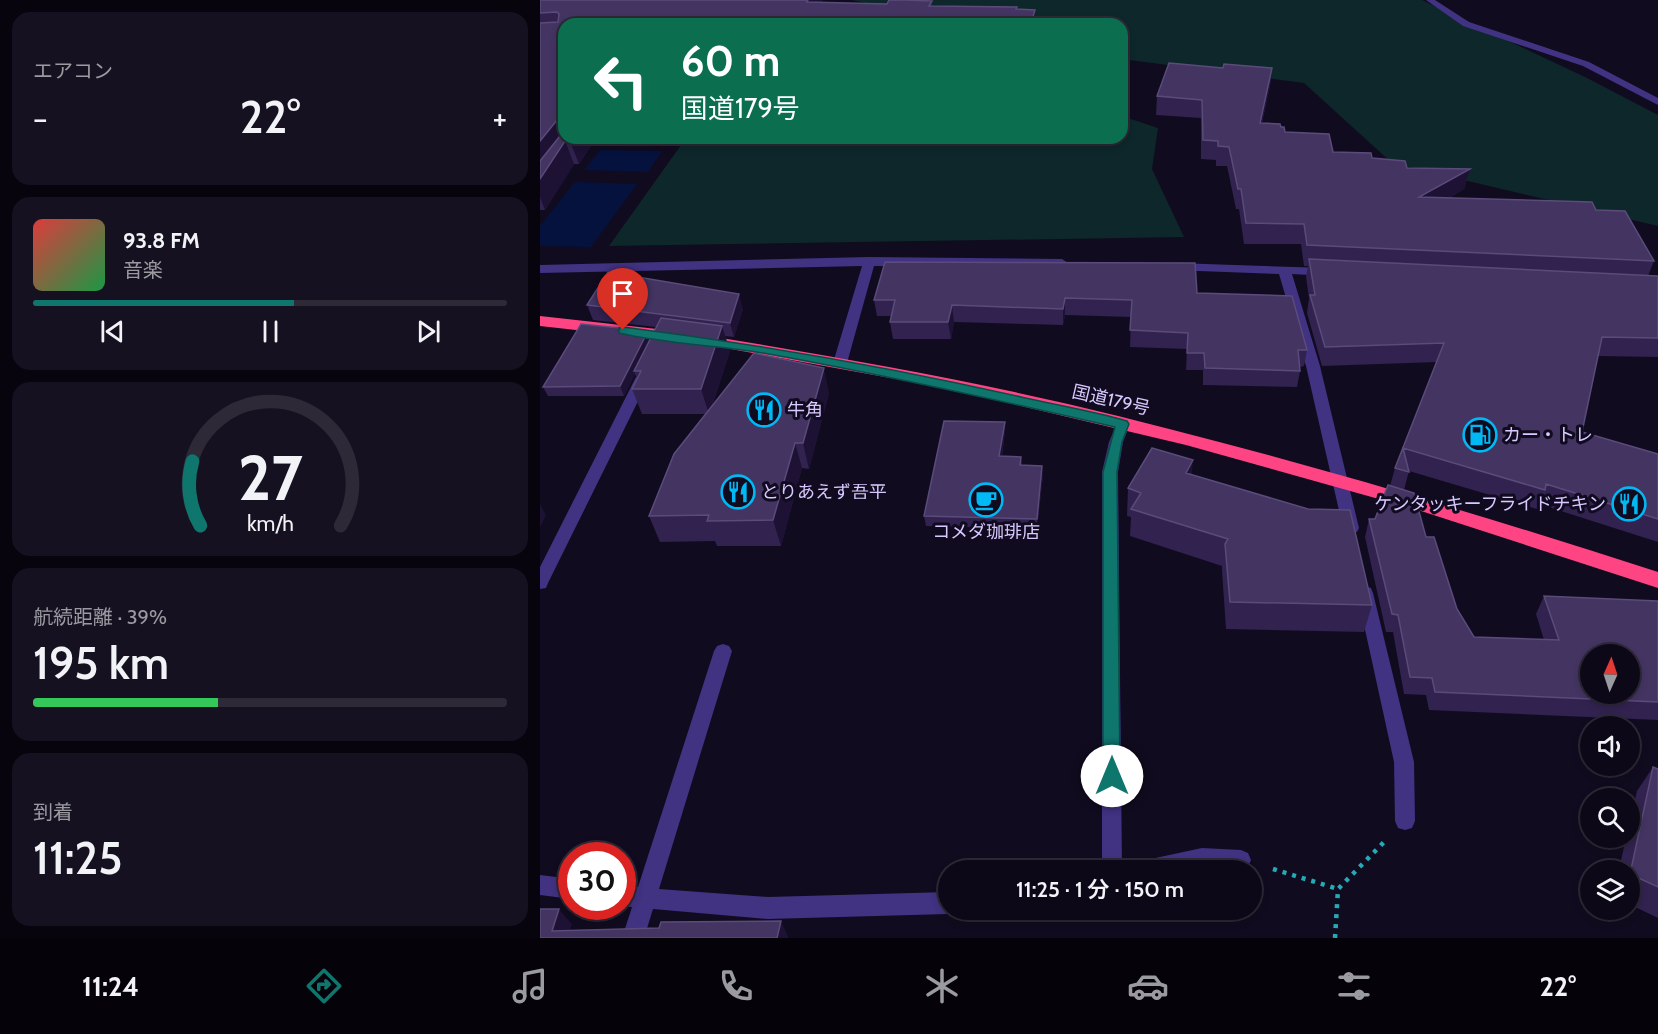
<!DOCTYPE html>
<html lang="ja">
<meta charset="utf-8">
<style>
body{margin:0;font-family:Cabin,"Noto Sans JP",sans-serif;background:#161120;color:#f1f3f6;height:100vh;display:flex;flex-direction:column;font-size:22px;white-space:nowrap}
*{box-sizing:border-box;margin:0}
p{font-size:20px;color:#9a9aa1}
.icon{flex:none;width:33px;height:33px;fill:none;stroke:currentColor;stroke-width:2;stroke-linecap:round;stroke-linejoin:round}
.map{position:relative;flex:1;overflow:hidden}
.details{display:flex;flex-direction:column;gap:12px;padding:12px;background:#07040d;width:540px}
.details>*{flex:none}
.top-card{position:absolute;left:18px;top:18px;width:570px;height:126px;border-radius:18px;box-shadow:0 3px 9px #0003,0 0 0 2px #2d2936;background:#0b6e4f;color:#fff;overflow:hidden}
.needle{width:39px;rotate:3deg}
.controls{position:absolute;left:1040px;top:644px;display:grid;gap:12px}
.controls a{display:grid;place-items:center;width:60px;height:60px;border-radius:50%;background:#0d0817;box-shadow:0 3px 9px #0003,0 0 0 2px #2d2936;font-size:30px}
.speed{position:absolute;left:18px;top:842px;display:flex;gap:12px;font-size:30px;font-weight:700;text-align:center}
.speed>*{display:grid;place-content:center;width:78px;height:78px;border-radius:50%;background:#0d0817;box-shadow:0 3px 9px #0003,0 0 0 2px #2d2936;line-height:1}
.speed .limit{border:9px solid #d22;background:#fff;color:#111}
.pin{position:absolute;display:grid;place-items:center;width:51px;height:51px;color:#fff;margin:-62px -26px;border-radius:50% 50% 50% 0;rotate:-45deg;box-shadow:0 0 6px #0007}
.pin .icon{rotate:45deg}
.me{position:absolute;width:66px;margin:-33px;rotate:0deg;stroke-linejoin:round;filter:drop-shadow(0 0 4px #0008)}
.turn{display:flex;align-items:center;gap:21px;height:126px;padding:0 24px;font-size:27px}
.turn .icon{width:78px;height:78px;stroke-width:2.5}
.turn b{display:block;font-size:42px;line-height:51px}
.big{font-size:45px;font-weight:600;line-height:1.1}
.details .card{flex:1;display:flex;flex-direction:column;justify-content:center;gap:9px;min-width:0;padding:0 21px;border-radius:18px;background:#161120}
.details .dial{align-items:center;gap:0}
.dial svg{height:156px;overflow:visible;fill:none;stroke:#2d2936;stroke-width:7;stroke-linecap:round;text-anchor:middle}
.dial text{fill:#f1f3f6;stroke:none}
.song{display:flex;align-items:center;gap:18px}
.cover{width:72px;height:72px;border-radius:9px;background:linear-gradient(135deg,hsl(0 70% 55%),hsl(140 70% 35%))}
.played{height:6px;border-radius:3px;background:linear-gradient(90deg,#0f766e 55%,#2d2936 55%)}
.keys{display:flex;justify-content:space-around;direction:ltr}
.heat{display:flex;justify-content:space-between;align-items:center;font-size:33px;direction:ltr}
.charge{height:9px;border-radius:4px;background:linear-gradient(90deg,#34c759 39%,#2d2936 0)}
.trip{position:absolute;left:398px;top:860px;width:324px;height:60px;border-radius:30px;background:#0d0817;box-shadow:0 3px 9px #0003,0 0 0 2px #2d2936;font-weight:600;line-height:60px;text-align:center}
.tab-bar{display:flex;height:96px;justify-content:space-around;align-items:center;background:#050309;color:#9a9aa1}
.tab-bar .icon{width:42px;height:42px}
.tab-bar .on{color:#0f766e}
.tab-bar b{font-size:27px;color:#f1f3f6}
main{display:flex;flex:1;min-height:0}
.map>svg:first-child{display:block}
.green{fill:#0d272a}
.water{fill:#05123e}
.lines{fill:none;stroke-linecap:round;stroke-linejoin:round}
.path{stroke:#24abb8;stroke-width:4.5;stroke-dasharray:4 6;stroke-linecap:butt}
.street{fill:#413282;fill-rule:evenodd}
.highway{fill:#ff4483;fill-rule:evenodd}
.wall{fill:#31224f}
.shaded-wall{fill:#1d1134}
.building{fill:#433462;stroke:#5a4b7b;stroke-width:1.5;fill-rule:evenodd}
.route{fill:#0f766e;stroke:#0a4d48;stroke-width:1.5}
.labels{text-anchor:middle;stroke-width:6;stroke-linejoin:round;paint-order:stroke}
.street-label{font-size:18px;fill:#d7c9ff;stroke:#110b1f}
.poi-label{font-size:18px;fill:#d7c9ff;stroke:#110b1f;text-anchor:start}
</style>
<main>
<section class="details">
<div class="card"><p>エアコン</p>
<div class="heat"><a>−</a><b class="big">22°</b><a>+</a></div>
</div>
<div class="card">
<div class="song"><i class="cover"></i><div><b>93.8 FM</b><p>音楽</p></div></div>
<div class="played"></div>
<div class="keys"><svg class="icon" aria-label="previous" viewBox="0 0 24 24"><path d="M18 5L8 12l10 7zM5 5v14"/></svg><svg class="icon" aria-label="pause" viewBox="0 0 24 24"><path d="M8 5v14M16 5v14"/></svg><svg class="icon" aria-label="next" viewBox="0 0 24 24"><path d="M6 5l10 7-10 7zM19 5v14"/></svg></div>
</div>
<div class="card dial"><svg viewBox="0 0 100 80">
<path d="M14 69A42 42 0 1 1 86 69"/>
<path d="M14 69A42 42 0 0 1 10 36" stroke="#0f766e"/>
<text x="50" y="56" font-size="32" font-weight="700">27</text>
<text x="50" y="72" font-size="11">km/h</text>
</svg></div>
<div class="card"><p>航続距離 · 39%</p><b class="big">195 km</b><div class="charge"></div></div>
<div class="card"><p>到着</p><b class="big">11:25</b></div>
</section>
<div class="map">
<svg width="1118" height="938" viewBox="0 0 1118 938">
<rect width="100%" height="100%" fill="#110b1f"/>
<path class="green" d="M 312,0 L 882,0 L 1045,77 L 1118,115 L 1118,226 L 852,163 L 764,83 L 582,59 L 582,24 L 514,24 L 508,20 L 361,11 Z
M 582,116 L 618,128 L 612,169 L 644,237 L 69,246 L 146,138 L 582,138 Z"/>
<path class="water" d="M 60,150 L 122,151 L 108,172 L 44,170 Z
M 35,182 L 97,184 L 51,247 L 0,246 L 0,226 Z"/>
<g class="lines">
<path class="path" d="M 733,869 L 798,889
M 795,938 L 798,889 L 845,841"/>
<path class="street" d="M 886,0 L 895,0 L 929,22 L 1049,62 L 1118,98 L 1118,105 L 1043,66 L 923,26 Z
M 329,257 L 522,259 L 528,263 L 522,267 L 334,266 L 307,363 L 300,367 L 293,363 L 322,266 L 0,273 L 0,265 Z
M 636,263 L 786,268 L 792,272 L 786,276 L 752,274 L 780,366 L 819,528 L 817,532 L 805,532 L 803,528 L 766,366 L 739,274 L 632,270 L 630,267 Z
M 103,373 L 110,377 L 8,583 L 6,588 L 0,589 L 0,567 L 96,377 Z
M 583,419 L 590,424 L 583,442 L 578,472 L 582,870 L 562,870 L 562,472 L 569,442 L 578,421 Z
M 825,586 L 831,588 L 833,593 L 874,762 L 875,821 L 872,828 L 865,830 L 858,828 L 855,821 L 854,762 L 817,593 L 819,588 Z
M 183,644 L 189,646 L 192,651 L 119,889 L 228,897 L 408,892 L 408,909 L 416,910 L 408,914 L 228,919 L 113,909 L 104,938 L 82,938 L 92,907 L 81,906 L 82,886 L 98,887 L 174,651 L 177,646 Z
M 662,848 L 701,850 L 708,853 L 711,860 L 708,867 L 701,870 L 662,868 L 596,870 L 599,863 L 606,860 Z
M 0,875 L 32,879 L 32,899 L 0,895 Z"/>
<path class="highway" d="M 0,316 L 135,331 L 143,336 L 135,341 L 0,326 Z
M 163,335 C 285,355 407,376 528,404 C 727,451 923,509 1118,572 L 1118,588 L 878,510 L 646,445 L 406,388 L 157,343 L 155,340 Z"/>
</g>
<path class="wall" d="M 0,0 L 282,0 L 282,2 L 347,4 L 349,0 L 392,1 L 392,6 L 477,7 L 477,9 L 495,10 L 496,24 L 24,24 L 24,138 L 56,138 L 39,164 L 34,164 L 5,210 L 0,210 Z
M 683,68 L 732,68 L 730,86 L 722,123 L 741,127 L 745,132 L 793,152 L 832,158 L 867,168 L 930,169 L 924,189 L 909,198 L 1056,210 L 1114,261 L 1108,276 L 1118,276 L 1118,357 L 1058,356 L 1042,432 L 1118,454 L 1118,542 L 999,504 L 997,509 L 869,471 L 864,490 L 886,537 L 917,609 L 934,637 L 1004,640 L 996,614 L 1004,596 L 1118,601 L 1118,720 L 889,710 L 886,695 L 864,694 L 853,632 L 846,632 L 825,537 L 829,519 L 835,519 L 850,486 L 855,468 L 897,362 L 782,366 L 767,313 L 769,298 L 766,277 L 768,266 L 764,266 L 761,244 L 704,244 L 699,209 L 696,209 L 687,166 L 676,166 L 676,160 L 661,159 L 661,118 L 616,115 L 617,96 Z
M 657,293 L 767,350 L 764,366 L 760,367 L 760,371 L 757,387 L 663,385 L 663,370 L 646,370 L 647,349 L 590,347 L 591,317 L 525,315 L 523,325 L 414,322 L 411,339 L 353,339 L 350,322 L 352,316 L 337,316 L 334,300 Z
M 47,305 L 203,309 L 194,337 L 185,336 L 190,351 L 172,406 L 289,393 L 269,469 L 262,468 L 241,546 L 177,546 L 175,541 L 120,542 L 109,516 L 166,414 L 102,414 L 92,389 L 97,379 L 95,374 L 84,396 L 8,396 L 3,387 L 111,338 L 116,327 L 53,320 Z
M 465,422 L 465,432 L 462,456 L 481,457 L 482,465 L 503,475 L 497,529 L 386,526 L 384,516 Z
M 652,475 L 832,605 L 824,632 L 686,629 L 682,571 L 682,566 L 590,536 L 591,517 L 587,516 L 588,488 Z
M 1113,767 L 1118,769 L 1118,918 L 1089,904 L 1089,870 L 1079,870 L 1086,837 L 1089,837 L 1089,825 L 1097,791 Z"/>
<path class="shaded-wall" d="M 268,0 L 282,0 L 282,3 L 267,2 Z
M 495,10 L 496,24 L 491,24 Z
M 732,68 L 730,86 L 717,142 L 720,123 Z
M 22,114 L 24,120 L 24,138 L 34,164 L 5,210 L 0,197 L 0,141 Z
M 32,138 L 56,138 L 39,164 L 30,141 Z
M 930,169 L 924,189 L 875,217 L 879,197 Z
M 199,294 L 203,309 L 194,337 L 190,323 Z
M 525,298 L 525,315 L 523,325 L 523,309 Z
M 412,305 L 414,322 L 411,339 L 408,322 Z
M 182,326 L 190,351 L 169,414 L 161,389 Z
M 108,331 L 112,340 L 94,371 L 95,374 L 84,396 L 80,386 Z
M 284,368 L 289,393 L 269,469 L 263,443 Z
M 465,422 L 465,432 L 460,466 L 459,456 Z
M 255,443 L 262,468 L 241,546 L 233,520 Z
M 653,460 L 651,487 L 646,473 Z
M 502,466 L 503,475 L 497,529 L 497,519 Z
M 0,504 L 6,515 L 0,527 Z
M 19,909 L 32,924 L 27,938 L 12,931 Z
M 241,921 L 248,936 L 248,938 L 237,938 Z"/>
<path class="building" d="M 0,0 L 268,0 L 267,2 L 347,4 L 349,0 L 364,0 L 392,1 L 389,6 L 477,7 L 476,9 L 495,10 L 491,24 L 24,24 L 24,114 L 22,114 L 0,141 L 0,23 L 18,22 L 19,14 L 17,12 L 0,13 Z
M 629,63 L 683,68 L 684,64 L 732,68 L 720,123 L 740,124 L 741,127 L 744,127 L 745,132 L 789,134 L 793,152 L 831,153 L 832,158 L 865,161 L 867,168 L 930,169 L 879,197 L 1052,202 L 1056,210 L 1085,211 L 1114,261 L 767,245 L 764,224 L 706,223 L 701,189 L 698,189 L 689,147 L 678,146 L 678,141 L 663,140 L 662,100 L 617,96 Z
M 24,131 L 24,138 L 32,138 L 30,141 L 25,141 L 0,179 L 0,161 Z
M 769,259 L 1118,276 L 1118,338 L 1062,337 L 1042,432 L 1118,454 L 1118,519 L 1006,484 L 1005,490 L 863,448 L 869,472 L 855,468 L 904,343 L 785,347 L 770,295 L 775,295 Z
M 345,262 L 655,263 L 657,293 L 752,296 L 767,350 L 758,350 L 760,371 L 665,368 L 664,353 L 647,353 L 648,333 L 590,330 L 592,300 L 525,298 L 523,309 L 412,305 L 408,322 L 350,322 L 355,300 L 334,300 Z
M 68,272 L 199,294 L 190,323 L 47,305 Z
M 121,318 L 182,326 L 161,389 L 92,389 L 101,371 L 94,371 Z
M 41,324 L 108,331 L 80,386 L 3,387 Z
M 214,353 L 284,368 L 263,443 L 255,443 L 233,520 L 167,521 L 169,515 L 109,516 L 134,454 Z
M 404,421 L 465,422 L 459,456 L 481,457 L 480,465 L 502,466 L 497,519 L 384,516 Z
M 612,448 L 653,460 L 646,473 L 768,509 L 810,510 L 832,605 L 690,602 L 685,544 L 688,539 L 591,509 L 601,493 L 588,488 Z
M 848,485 L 874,493 L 886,537 L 894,537 L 917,609 L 934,637 L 1019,640 L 1004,596 L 1118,601 L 1118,702 L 895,692 L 892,678 L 870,677 L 858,615 L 852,614 L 829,519 L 835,519 ZM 1050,654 L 1089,654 L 1089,693 L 1050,693 Z
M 1113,767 L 1118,769 L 1118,887 L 1090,874 Z
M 0,909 L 19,909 L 12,931 L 119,928 L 121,922 L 241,921 L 237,938 L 0,938 Z"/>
<path class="route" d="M 83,327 C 217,344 349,367 481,397 C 516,405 552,411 587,421 L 589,424 L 582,442 L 577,472 L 580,776 L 578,782 L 572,784 L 565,782 L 563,776 L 563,472 L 575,427 C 458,400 341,374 223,353 C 176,345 126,344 79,333 L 79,328 Z"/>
<defs>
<symbol id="restaurant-ring" viewBox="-11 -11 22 22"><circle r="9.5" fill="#110b1f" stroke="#00b9f4" stroke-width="1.5"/><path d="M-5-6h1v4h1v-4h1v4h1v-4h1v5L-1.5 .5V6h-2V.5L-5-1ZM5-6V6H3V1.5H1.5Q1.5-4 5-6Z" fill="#00b9f4"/></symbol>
<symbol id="fuel-ring" viewBox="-11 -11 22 22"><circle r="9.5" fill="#110b1f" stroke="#00b9f4" stroke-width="1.5"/><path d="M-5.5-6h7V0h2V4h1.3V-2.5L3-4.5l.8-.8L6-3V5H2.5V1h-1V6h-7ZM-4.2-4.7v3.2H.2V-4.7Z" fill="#00b9f4"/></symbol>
<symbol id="cafe-ring" viewBox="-11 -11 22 22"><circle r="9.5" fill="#110b1f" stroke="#00b9f4" stroke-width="1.5"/><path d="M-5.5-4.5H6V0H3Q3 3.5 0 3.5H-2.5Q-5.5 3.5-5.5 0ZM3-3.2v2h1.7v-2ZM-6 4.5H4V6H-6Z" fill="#00b9f4"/></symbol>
</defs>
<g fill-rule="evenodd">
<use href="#restaurant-ring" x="205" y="391" width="38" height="38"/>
<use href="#fuel-ring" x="921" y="416" width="38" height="38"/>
<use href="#restaurant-ring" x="179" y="473" width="38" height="38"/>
<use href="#cafe-ring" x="427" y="481" width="38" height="38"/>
<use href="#restaurant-ring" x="1070" y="485" width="38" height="38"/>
</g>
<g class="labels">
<g class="street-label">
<text transform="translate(571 400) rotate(13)" y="6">国道179号</text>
</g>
<g class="poi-label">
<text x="247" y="416">牛角</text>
<text x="963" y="441">カー・トレ</text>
<text x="221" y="498">とりあえず吾平</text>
<text x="1066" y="510" text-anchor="end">ケンタッキーフライドチキン</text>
<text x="446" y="538" text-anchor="middle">コメダ珈琲店</text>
</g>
</g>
</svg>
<div class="controls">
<a><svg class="needle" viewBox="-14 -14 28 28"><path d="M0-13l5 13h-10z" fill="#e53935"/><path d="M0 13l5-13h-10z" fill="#9a9aa1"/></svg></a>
<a><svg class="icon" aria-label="sound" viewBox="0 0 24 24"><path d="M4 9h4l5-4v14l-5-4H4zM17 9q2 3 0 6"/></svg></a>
<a><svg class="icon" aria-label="search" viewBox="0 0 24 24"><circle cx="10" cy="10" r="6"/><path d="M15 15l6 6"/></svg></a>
<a><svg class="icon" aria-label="layers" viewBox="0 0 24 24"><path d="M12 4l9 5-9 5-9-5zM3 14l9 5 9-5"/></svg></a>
</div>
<div class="speed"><div class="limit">30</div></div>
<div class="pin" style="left:83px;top:330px;background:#d93025"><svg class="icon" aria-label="arrive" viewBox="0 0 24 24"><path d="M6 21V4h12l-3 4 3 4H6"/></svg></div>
<svg class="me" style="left:572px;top:776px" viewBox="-20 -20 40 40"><circle r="19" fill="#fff"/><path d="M0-13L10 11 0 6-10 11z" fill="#0f766e"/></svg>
<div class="trip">11:25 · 1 分 · 150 m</div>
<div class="top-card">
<div class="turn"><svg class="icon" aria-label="left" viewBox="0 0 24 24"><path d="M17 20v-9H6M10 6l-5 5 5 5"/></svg><div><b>60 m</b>国道179号</div></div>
</div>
</div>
</main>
<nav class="tab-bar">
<b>11:24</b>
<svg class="icon on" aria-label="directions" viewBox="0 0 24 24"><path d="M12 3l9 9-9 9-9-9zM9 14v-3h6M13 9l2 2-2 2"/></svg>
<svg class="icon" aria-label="music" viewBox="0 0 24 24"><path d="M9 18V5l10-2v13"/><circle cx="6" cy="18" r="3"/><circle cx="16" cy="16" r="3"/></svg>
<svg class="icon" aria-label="phone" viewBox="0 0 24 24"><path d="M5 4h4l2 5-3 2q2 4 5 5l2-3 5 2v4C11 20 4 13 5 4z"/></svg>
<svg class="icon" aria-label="climate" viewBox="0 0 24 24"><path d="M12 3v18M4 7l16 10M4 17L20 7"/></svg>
<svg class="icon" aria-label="car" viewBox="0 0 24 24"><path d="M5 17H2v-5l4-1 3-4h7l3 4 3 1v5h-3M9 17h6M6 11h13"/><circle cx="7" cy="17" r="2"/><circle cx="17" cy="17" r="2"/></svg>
<svg class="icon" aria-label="filters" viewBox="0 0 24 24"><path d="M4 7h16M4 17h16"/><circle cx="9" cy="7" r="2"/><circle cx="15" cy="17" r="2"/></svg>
<b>22°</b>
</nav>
